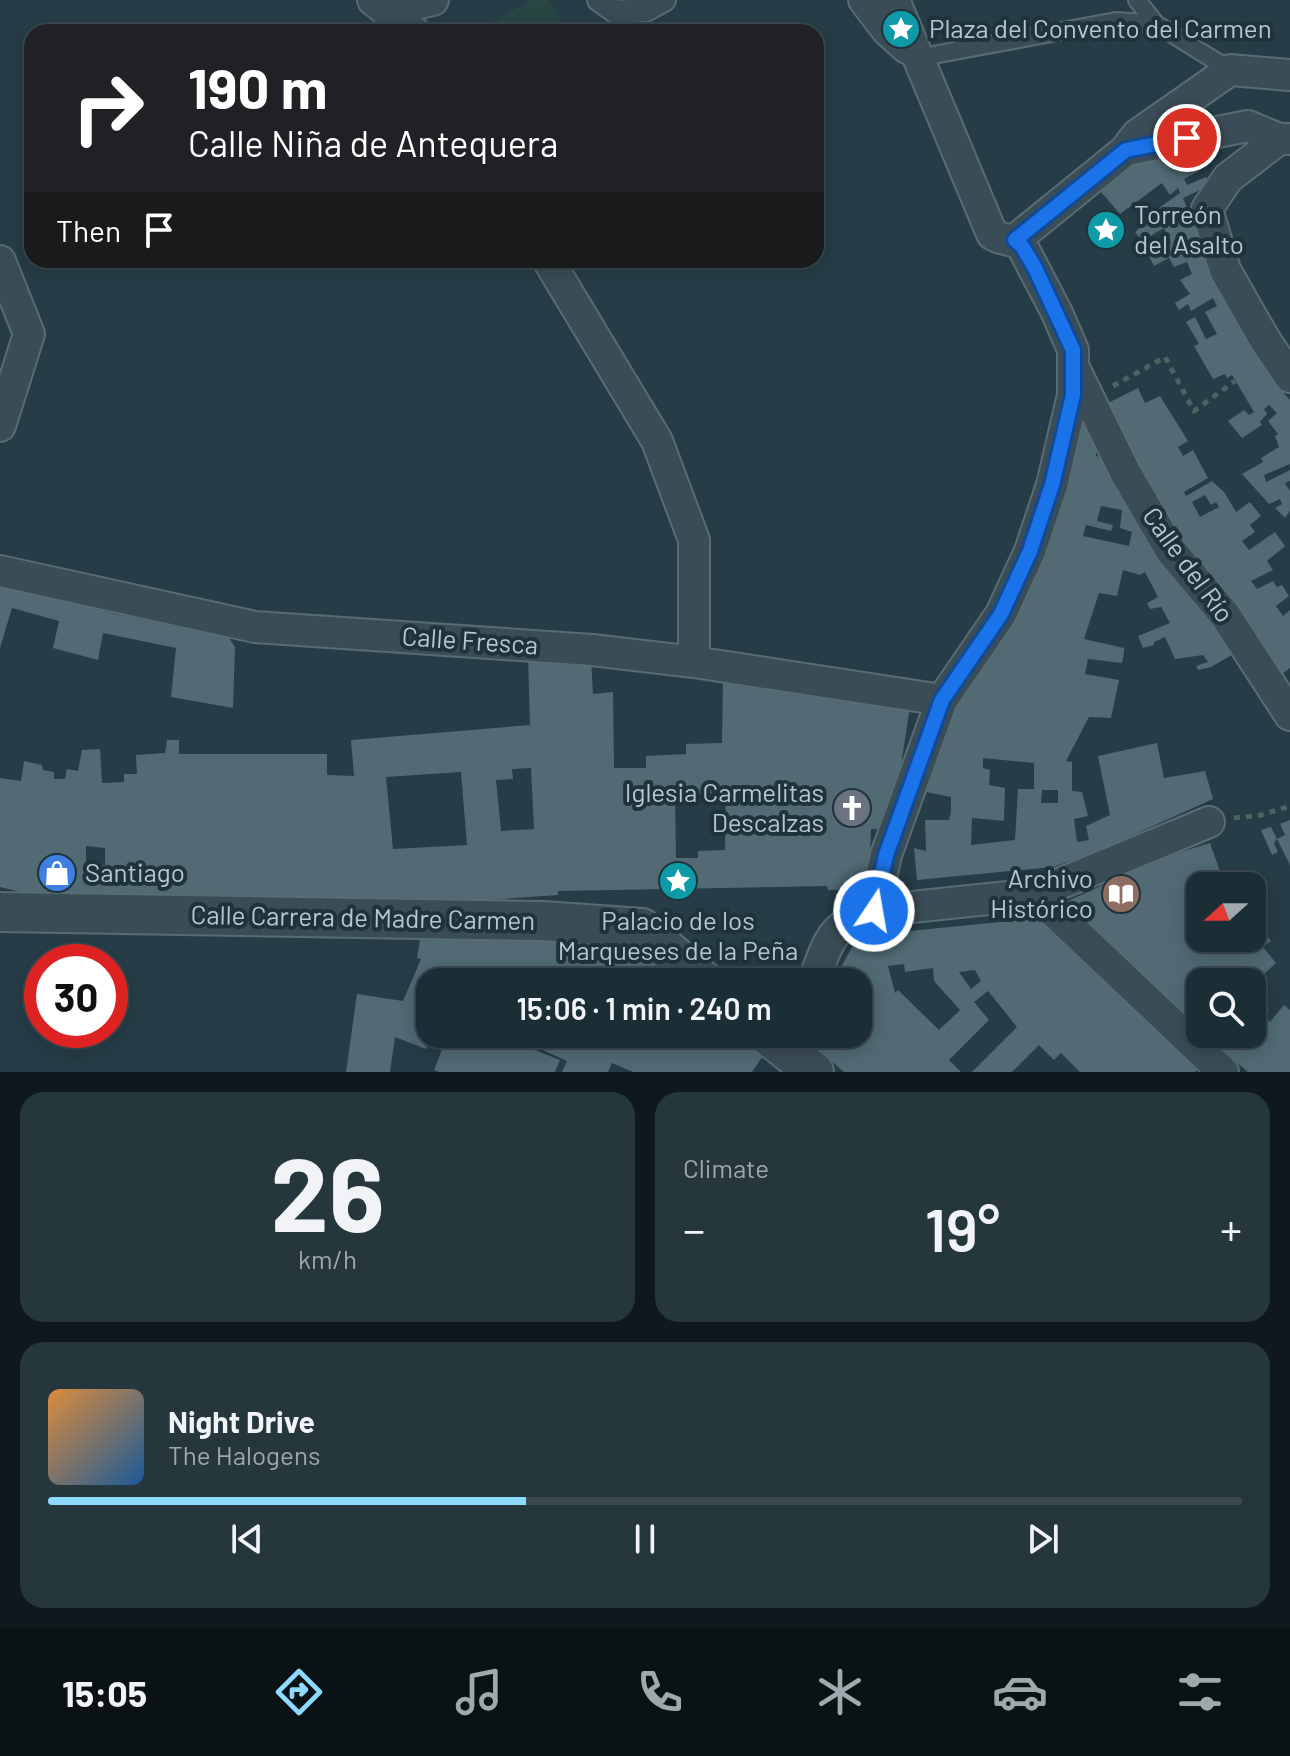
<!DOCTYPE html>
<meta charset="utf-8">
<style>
body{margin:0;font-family:Barlow,sans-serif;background:#25363d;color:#f1f3f6;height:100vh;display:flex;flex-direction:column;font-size:30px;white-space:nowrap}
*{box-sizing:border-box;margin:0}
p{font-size:26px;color:#a0a8ad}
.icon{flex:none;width:44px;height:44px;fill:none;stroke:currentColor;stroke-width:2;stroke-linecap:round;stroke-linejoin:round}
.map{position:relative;height:1072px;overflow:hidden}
.details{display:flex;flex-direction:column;gap:20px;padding:20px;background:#0f191d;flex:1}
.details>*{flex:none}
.hud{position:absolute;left:24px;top:24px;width:800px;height:244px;border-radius:24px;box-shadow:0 4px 20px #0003,0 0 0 2px #3a4a50;background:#202124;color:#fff;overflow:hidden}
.needle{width:52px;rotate:249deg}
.fabs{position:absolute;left:1186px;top:872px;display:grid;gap:16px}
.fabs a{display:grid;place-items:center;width:80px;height:80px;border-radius:16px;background:#1c2e35;box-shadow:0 4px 20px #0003,0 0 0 2px #3a4a50;font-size:40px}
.speed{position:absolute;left:24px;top:944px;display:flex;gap:16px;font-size:40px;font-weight:700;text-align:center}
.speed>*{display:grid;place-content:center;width:104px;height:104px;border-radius:50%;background:#1c2e35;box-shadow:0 4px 20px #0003,0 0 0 2px #3a4a50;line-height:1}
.speed .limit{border:12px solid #d22;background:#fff;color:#111}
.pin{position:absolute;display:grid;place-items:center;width:68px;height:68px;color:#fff;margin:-34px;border:4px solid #fff;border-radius:50%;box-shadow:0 2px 8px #0007}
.me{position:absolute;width:88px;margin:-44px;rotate:12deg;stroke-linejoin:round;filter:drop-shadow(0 0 6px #0008)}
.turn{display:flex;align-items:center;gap:28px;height:168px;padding:0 32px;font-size:36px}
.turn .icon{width:104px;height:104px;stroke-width:2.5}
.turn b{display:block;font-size:56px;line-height:68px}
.then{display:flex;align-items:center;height:76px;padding:0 32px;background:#0003;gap:16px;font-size:30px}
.big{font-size:60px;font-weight:600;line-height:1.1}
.details .tile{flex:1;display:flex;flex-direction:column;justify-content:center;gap:12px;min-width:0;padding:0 28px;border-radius:24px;background:#25363d}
.details .dial{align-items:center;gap:0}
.dial b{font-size:104px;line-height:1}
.song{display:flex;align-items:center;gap:24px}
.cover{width:96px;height:96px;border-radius:12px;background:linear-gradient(135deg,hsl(30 70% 55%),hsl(210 70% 35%))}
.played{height:8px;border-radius:4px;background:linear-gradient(90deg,#8ddaff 40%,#3a4a50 40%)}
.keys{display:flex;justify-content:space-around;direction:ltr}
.heat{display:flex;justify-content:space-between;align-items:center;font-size:44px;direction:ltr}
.details .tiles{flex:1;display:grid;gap:20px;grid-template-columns:1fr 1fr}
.tile:last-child{grid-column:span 2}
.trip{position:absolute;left:416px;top:968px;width:456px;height:80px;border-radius:24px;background:#1c2e35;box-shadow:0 4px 20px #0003,0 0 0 2px #3a4a50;font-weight:600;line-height:80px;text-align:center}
.dock{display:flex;height:128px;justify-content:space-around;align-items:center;background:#0b1215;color:#a0a8ad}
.dock .icon{width:56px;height:56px}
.dock .on{color:#8ddaff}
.dock b{font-size:36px;color:#f1f3f6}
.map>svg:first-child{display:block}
.green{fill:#284742}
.building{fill:#516a74;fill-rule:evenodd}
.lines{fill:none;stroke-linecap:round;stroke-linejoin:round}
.service-casing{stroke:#596b73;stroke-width:20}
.pedestrian-casing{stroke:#596b73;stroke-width:26}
.minor-casing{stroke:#596b73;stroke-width:34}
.tertiary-casing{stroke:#596b73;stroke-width:42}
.path{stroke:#486560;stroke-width:5;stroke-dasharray:6 6;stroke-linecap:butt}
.service{stroke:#3a4d56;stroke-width:16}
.pedestrian{stroke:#3a4d56;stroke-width:22}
.minor{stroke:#3a4d56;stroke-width:30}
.tertiary{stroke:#3a4d56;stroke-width:38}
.route-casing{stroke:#114b97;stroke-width:20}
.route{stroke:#1a73e8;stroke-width:14}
.labels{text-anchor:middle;stroke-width:8;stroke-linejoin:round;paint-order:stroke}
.poi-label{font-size:26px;fill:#b8c7cf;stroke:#1f333b;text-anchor:start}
.street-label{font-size:26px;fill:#b8c7cf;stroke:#1f333b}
</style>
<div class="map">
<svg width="1290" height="1072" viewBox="0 0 1290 1072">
<rect width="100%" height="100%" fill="#263d47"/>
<path class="green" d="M 532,0 L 549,0 L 567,32 L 474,32 Z"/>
<path class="building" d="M 1184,146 L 1201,170 L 1184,179 L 1187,185 L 1206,177 L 1210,185 L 1183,198 L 1216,277 L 1283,387 L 1280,389 L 1290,400 L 1290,464 L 1264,475 L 1266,482 L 1290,470 L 1290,481 L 1285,483 L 1290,491 L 1290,511 L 1285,518 L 1275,508 L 1282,504 L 1280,499 L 1269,504 L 1242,474 L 1263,462 L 1261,458 L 1279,447 L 1275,436 L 1278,434 L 1268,421 L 1277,413 L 1269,405 L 1264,409 L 1267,414 L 1260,422 L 1262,425 L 1242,438 L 1228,421 L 1244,410 L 1249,415 L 1254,412 L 1232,375 L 1227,378 L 1225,374 L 1213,379 L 1194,346 L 1199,344 L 1186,322 L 1195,317 L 1206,339 L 1217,334 L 1205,312 L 1217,306 L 1213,298 L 1191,311 L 1188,304 L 1179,310 L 1175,303 L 1190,294 L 1180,280 L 1192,274 L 1187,262 L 1174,267 L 1169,258 L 1154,266 L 1148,254 L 1153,249 L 1159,249 L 1171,243 L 1164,228 L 1142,241 L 1135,232 L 1163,205 L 1180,193 L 1178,188 L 1170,195 L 1162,183 L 1120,214 L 1095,185 L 1132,160 Z
M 1138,388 L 1145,403 L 1160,396 L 1188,441 L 1178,447 L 1183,456 L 1193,450 L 1208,478 L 1184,492 L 1186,496 L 1212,481 L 1224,492 L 1236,512 L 1250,502 L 1261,516 L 1250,525 L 1255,532 L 1242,541 L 1249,550 L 1275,532 L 1285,546 L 1267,561 L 1273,570 L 1251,581 L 1257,589 L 1273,581 L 1277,587 L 1282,585 L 1289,596 L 1276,606 L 1283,616 L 1290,610 L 1290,668 L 1278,677 L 1179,542 L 1104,405 ZM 1205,495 L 1211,505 L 1216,502 L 1219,507 L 1200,517 L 1192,502 Z
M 1080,415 L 1101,448 L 1096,448 L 1096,456 L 1104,458 L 1237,652 L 1211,667 L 1198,670 L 1196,666 L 1208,662 L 1203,655 L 1175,659 L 1165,637 L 1154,642 L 1154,645 L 1143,648 L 1138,636 L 1170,623 L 1161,607 L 1150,609 L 1147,603 L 1158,597 L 1145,572 L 1140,575 L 1123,570 L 1117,596 L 1099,593 L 1084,639 L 1124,648 L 1124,652 L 1122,663 L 1088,659 L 1085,674 L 1119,680 L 1111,718 L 1089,717 L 1066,761 L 1072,762 L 1072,791 L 1082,792 L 1088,816 L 1074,819 L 1077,842 L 1089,840 L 1086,826 L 1110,815 L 1098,756 L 1157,743 L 1164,778 L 1205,771 L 1213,799 L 1093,853 L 1053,867 L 917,880 L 914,848 L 926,851 L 925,820 L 949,820 L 951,812 L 951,797 L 921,791 L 941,742 L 976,668 L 1014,623 L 1042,557 ZM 1101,506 L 1122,510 L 1120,528 L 1132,532 L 1129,546 L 1083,536 L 1086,525 L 1111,531 L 1113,525 L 1097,521 ZM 983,758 L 1034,763 L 1034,789 L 1018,789 L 1015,840 L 971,845 L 972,818 L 1004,821 L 1005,788 L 989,785 L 990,770 L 983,768 ZM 1042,790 L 1058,790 L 1058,803 L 1041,803 Z
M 0,584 L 107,612 L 229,638 L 235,647 L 233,708 L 171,697 L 176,648 L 103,633 L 98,660 L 53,648 L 59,621 L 12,608 L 0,648 Z
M 528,655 L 591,659 L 593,694 L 613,692 L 614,768 L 646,768 L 646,756 L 686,754 L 686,744 L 722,743 L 723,679 L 910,707 L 899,778 L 896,779 L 884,829 L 871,829 L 869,889 L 828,890 L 827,886 L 558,891 L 558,895 L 406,906 L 46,898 L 0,887 L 0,778 L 21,781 L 24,761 L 42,765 L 43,770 L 54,772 L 54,779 L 65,779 L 67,769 L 78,771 L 82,750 L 100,749 L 102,783 L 124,782 L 124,774 L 137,774 L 136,755 L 165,753 L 167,740 L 179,740 L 179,754 L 327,754 L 327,775 L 354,776 L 351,740 L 530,725 ZM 531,768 L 534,829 L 501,831 L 496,780 L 513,779 L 512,769 ZM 461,772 L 467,845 L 393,849 L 386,777 ZM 726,793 L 725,850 L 698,851 L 698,858 L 676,858 L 675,794 ZM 86,846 L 105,848 L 105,865 L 86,864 Z
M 1290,820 L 1290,865 L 1277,839 L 1285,835 L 1280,824 Z
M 1271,827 L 1277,839 L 1274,843 L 1278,852 L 1272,855 L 1261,830 Z
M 1210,843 L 1223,880 L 1228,886 L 1200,886 L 1200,938 L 1252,938 L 1252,916 L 1271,941 L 1263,947 L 1276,963 L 1252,985 L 1252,982 L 1200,982 L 1200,1031 L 1057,906 L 1162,858 Z
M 1041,918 L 1200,1067 L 1195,1072 L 1080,1072 L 1061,1053 L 1054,1060 L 1039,1045 L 1012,1072 L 972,1072 L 1017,1027 L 988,991 L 974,1002 L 989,1020 L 949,1060 L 961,1072 L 844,1072 L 803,1037 L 805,1034 L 858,1034 L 858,982 L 833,982 L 858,936 ZM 904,964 L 905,972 L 933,968 L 934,981 L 960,1010 L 939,1030 L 898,990 L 895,993 L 888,966 ZM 975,970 L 981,981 L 971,989 L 959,972 Z
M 579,936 L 626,940 L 685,982 L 540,982 L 544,973 L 459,976 L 456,982 L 430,982 L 430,1034 L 433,1034 L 426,1049 L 395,1037 L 390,1072 L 346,1072 L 357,994 L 403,1001 L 421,959 L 417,958 L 420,940 Z
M 1263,1003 L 1269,1009 L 1263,1016 L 1270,1022 L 1284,1005 L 1290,1010 L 1290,1072 L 1248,1072 L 1204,1034 L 1252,1034 L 1252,1014 Z
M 448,1034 L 495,1034 L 560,1060 L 555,1072 L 439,1072 L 434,1070 Z
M 517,1034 L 759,1034 L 767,1050 L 752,1072 L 633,1072 L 612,1063 L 608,1072 L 562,1072 L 567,1061 L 516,1038 Z"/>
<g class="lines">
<defs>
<path id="service" d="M 1137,0 L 1156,24 L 1230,70
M 917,58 L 1116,21 L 1156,24"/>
<path id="pedestrian" d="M 599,0 L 616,12 L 646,10 L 664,0"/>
<path id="minor" d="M 373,0 L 414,32
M 864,0 L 887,30 L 907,48
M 385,10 L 433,0
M 1279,139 L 1228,178 L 1207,209 L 1225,270 L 1265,340 L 1290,377
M 1127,148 L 1137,135 L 1230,70 L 1290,75
M 1015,240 L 1126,150 L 1248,126 L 1279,139 L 1290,139
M 548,260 L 657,441 L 694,540 L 694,662
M 0,261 L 29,334 L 0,426
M 1074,368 L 1125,472 L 1171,551 L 1225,615 L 1290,715
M 0,571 L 255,627 L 592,650 L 694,662 L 942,700
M 1035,894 L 1223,1072
M 874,911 L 886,855 L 942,700 L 1001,614 L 1030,551 L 1052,485 L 1073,395 L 1073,350 L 1057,313 L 1022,246 C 1013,238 1002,241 992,234 L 894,0
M 813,982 C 829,942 829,925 874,911 L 1035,894 L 1209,822"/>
<path id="tertiary" d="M 0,912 L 543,921 L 642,928 L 705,982
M 766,1034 L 814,1072"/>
</defs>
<use href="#service" class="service-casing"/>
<use href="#pedestrian" class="pedestrian-casing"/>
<use href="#minor" class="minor-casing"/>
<use href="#tertiary" class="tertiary-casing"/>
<path class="path" d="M 1113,386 L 1165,357 L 1194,411 L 1235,381
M 1234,818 L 1261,815 L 1290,806"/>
<use href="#service" class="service"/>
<use href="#pedestrian" class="pedestrian"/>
<use href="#minor" class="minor"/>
<use href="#tertiary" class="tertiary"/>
</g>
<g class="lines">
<defs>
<path id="route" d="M 874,911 L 886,855 L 942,700 L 1001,614 L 1030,551 L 1052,485 L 1073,395 L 1073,350 L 1035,268 L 1022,246 L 1015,240 L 1126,150 L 1187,138"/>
</defs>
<use href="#route" class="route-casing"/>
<use href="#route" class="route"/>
</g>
<defs>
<symbol id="sight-disc" viewBox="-11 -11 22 22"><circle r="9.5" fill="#0f9aa8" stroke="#1f333b"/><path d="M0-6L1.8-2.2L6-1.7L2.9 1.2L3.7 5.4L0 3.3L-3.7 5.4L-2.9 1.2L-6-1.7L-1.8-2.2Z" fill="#fff"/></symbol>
<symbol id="church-disc" viewBox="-11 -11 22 22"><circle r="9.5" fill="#6b7280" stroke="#1f333b"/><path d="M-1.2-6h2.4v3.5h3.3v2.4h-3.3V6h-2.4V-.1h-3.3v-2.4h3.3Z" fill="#fff"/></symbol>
<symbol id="shop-disc" viewBox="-11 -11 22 22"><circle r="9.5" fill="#3f7fe0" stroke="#1f333b"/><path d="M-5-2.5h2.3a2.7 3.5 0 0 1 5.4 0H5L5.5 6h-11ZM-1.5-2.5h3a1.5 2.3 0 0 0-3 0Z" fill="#fff"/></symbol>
<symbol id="library-disc" viewBox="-11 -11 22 22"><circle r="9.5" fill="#8d6e63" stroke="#1f333b"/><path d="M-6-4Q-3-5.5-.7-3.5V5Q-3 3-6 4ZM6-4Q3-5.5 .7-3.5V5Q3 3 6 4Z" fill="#fff"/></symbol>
</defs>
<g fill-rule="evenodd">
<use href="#sight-disc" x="879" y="7" width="44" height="44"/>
<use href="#sight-disc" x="1084" y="208" width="44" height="44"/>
<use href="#church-disc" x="830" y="786" width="44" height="44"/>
<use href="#shop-disc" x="35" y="851" width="44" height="44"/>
<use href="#sight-disc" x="656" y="859" width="44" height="44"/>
<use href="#library-disc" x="1099" y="872" width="44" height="44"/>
</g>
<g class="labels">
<g class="poi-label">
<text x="929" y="38">Plaza del Convento del Carmen</text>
<text x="1134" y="224">Torreón<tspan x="1134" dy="30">del Asalto</tspan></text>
<text x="824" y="802" text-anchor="end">Iglesia Carmelitas<tspan x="824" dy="30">Descalzas</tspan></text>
<text x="85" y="882">Santiago</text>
<text x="1093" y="888" text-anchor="end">Archivo<tspan x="1093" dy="30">Histórico</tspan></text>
<text x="678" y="930" text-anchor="middle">Palacio de los<tspan x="678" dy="30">Marqueses de la Peña</tspan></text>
</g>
<g class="street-label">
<text transform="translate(1188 565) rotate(54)" y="9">Calle del Río</text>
<text transform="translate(470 641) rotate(4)" y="9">Calle Fresca</text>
<text transform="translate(363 918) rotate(1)" y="9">Calle Carrera de Madre Carmen</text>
</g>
</g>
</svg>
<div class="fabs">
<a><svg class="needle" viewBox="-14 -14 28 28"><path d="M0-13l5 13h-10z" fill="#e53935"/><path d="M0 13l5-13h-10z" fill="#a0a8ad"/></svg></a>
<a><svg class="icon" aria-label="search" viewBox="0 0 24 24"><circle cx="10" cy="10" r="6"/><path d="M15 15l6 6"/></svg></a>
</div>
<div class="speed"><div class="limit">30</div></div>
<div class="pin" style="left:1187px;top:138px;background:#d93025"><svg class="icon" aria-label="arrive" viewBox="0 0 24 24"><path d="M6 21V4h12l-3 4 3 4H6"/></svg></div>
<svg class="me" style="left:874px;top:911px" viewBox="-20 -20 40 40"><circle r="17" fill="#1a73e8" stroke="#fff" stroke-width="3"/><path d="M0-11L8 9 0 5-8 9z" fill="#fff"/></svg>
<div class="trip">15:06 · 1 min · 240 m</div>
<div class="hud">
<div class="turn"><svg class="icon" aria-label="right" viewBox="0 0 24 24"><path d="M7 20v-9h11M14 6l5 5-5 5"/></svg><div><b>190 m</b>Calle Niña de Antequera</div></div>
<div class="then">Then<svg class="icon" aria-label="arrive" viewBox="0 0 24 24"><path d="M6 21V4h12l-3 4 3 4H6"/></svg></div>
</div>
</div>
<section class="details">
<div class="tiles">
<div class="tile dial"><b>26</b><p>km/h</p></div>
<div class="tile"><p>Climate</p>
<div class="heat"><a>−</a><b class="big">19°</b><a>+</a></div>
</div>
<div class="tile">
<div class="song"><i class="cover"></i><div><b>Night Drive</b><p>The Halogens</p></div></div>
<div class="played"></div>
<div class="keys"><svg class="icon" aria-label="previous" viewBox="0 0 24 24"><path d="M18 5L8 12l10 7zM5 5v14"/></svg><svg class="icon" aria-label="pause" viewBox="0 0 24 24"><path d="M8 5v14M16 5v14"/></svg><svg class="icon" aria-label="next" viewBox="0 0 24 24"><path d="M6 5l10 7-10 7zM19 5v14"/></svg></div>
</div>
</div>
</section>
<nav class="dock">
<b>15:05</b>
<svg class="icon on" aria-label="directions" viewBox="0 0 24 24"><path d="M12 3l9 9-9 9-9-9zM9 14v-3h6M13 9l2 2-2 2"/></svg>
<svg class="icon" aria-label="music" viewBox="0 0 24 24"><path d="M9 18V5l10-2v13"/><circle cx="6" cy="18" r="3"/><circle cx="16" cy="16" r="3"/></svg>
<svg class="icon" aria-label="phone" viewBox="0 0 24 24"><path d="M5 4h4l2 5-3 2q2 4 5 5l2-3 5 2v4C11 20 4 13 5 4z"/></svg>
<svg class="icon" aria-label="climate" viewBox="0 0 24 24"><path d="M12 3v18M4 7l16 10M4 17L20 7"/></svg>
<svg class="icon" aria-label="car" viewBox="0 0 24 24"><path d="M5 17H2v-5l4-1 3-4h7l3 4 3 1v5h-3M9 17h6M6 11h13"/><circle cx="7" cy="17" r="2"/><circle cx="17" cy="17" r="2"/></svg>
<svg class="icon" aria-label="filters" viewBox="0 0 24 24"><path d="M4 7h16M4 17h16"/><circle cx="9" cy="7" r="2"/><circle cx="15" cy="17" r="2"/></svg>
</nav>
